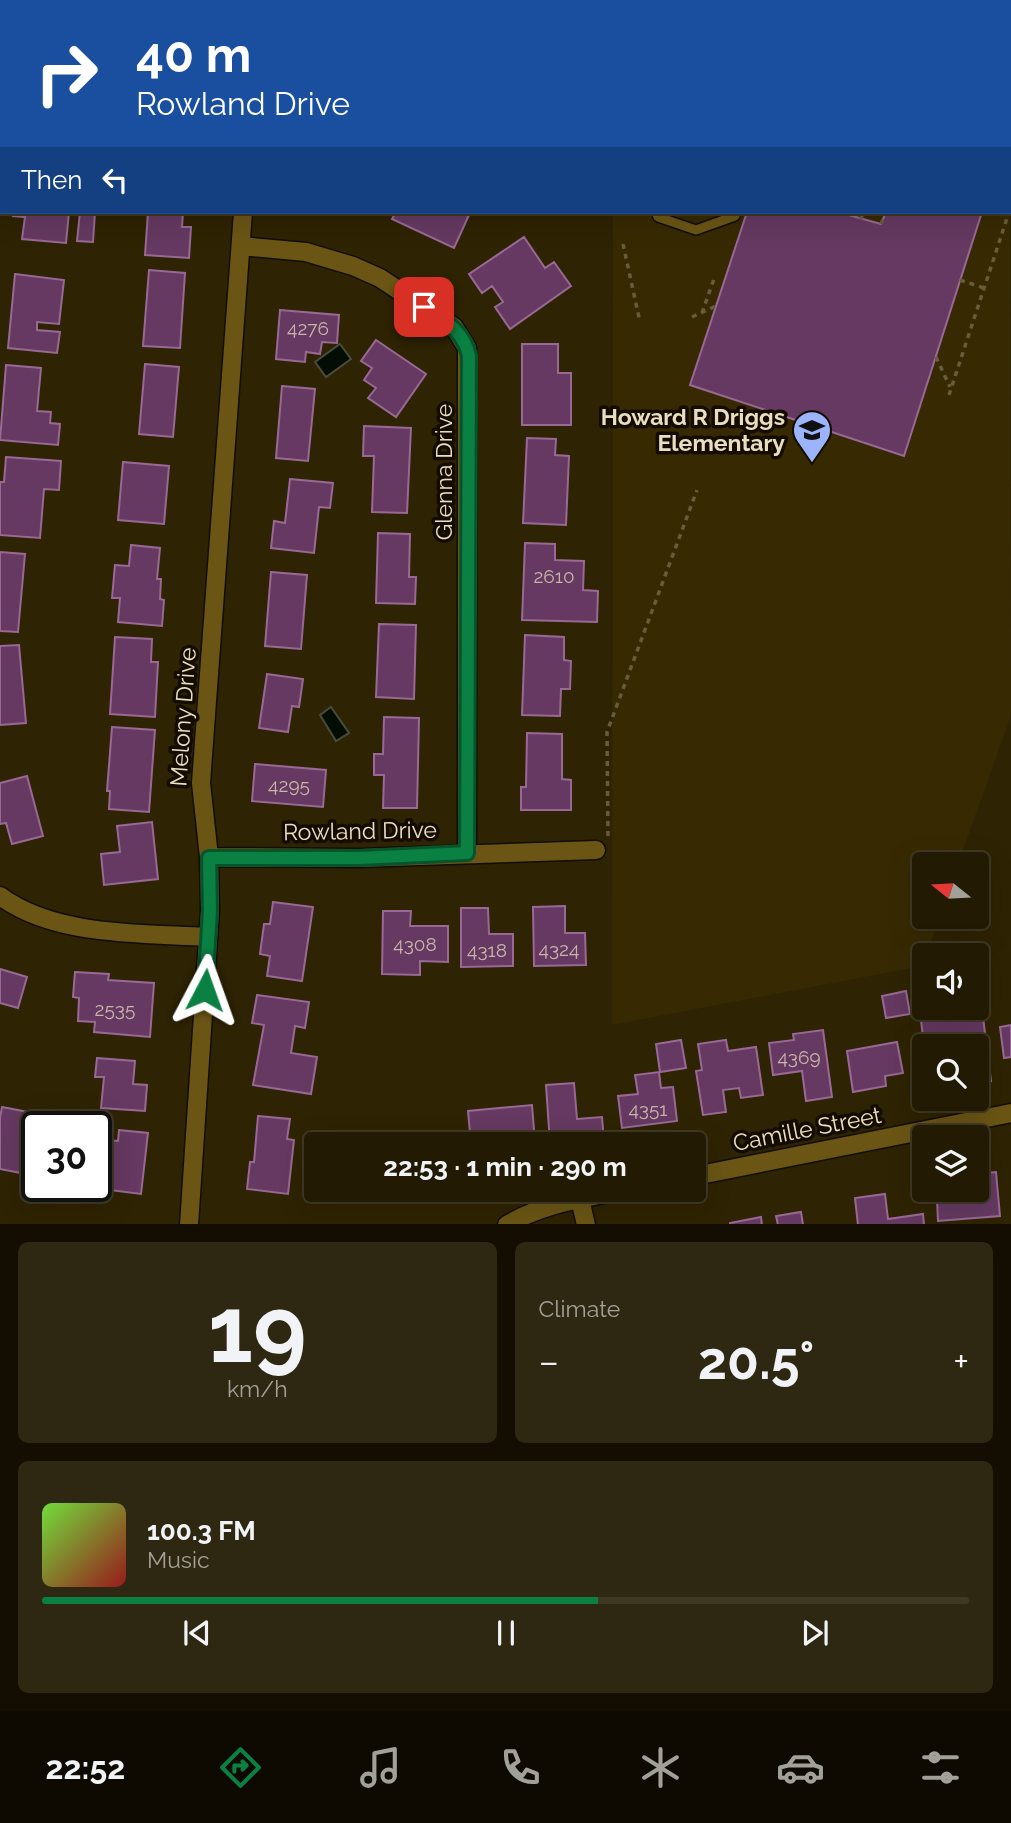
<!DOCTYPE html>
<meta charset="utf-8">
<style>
body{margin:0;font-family:Raleway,sans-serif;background:#2e2711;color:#f1f3f6;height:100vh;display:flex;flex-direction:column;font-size:26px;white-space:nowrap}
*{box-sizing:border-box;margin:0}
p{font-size:23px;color:#a2a199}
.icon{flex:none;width:38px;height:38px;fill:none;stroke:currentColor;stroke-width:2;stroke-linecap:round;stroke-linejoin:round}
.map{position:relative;height:1224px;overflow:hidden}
.sheet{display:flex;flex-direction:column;gap:18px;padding:18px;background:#130e01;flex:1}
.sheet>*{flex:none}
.guide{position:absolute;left:0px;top:0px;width:1012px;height:214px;box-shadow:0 7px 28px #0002,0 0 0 2px #3f3824;background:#1a4fa0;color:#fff;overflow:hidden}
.needle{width:46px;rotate:288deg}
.tools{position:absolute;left:912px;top:852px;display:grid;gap:14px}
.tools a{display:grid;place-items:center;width:77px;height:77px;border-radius:7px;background:#221a02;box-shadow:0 7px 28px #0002,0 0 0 2px #3f3824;font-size:35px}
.speed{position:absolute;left:21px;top:1111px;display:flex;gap:14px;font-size:35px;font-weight:700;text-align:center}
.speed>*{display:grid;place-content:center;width:91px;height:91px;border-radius:50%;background:#221a02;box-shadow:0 7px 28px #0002,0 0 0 2px #3f3824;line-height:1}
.speed .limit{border:4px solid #111;border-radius:10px;background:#fff;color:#111}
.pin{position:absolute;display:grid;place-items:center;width:60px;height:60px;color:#fff;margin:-30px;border-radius:14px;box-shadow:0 4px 10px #0006}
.me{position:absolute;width:77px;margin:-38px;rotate:4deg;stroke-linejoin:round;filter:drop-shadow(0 0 5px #0008)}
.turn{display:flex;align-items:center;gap:24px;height:147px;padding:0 21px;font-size:32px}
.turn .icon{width:91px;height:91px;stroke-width:2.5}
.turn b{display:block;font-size:49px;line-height:60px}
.then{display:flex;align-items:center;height:66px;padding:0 21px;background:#0003;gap:14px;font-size:26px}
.big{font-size:52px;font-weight:700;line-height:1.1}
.sheet .tile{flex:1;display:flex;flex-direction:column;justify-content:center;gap:10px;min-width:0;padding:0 24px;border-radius:10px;background:#2e2711}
.sheet .dial{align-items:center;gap:0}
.dial b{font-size:91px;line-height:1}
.song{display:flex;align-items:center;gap:21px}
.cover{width:84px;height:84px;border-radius:10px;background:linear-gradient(135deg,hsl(100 70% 55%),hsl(0 70% 35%))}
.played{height:7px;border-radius:4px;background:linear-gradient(90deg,#0b8043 60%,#3f3824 60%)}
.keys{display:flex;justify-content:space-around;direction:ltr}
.heat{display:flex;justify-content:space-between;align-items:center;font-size:38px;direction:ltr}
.sheet .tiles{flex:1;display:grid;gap:18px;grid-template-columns:1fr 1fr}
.tile:last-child{grid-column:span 2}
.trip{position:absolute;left:304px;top:1132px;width:402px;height:70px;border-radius:7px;background:#221a02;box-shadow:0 7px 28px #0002,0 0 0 2px #3f3824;font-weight:700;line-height:70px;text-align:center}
.menu{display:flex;height:112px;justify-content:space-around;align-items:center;background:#0e0a01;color:#a2a199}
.menu .icon{width:49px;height:49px}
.menu .selected{color:#0b8043}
.menu b{font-size:32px;color:#f1f3f6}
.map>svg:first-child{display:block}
.built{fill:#372a03}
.water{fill:#030d04;stroke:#484c3c;stroke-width:2}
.building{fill:#653961;stroke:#986994;stroke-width:2}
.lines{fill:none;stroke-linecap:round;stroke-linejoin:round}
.service-casing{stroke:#130d00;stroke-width:12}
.minor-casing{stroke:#130d00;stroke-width:21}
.tertiary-casing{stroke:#130d00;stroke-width:23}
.path{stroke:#675c3c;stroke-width:3.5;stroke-dasharray:5 5;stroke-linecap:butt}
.service{stroke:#6a5515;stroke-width:9}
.minor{stroke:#6a5515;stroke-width:18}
.tertiary{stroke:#6a5515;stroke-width:19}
.route-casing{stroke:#07532c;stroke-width:18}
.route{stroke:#0b8043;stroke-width:12}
.labels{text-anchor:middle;stroke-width:7;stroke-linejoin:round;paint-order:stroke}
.number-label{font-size:19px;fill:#c9b5a8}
.poi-label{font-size:23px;font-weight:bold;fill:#eadec0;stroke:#150c00;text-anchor:end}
.street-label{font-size:23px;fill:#eadec0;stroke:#150c00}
</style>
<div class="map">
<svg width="1011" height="1225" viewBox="0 0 1011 1225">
<rect width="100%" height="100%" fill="#2e2302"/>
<path class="built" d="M 1010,165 L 1011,716 L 958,864 L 924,864 L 924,917 L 940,917 L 922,966 L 612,1025 L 613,212 L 1010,212 Z"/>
<path class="water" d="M 340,344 L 351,359 L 326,377 L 315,362 Z
M 331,707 L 349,733 L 336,741 L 320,715 Z"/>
<path class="building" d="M 0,0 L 26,2 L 2,2 L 2,49 Z
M 301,0 L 377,0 L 300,2 Z
M 888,0 L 937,0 L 887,2 Z
M 14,212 L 69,212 L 66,243 L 22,239 L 25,217 L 13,216 Z
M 80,212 L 95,212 L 93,242 L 77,241 Z
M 148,212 L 183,212 L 182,227 L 191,227 L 189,258 L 145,255 Z
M 396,212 L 462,212 L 469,215 L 454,248 L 392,219 Z
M 747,212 L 838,212 L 881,224 L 886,212 L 982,212 L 904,456 L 690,385 Z
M 524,237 L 545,268 L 554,262 L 571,286 L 510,329 L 495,307 L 503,302 L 492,286 L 482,293 L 469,274 Z
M 149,270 L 185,273 L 180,348 L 143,346 Z
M 15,274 L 64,280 L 59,324 L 37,322 L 37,330 L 60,332 L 57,353 L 8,348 Z
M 280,310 L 339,315 L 337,343 L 322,342 L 320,354 L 306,352 L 305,362 L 276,359 Z
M 376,340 L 426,374 L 396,417 L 368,398 L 376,388 L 364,380 L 372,368 L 361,361 Z
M 522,344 L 558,344 L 558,373 L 571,373 L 571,425 L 522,425 Z
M 145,364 L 179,367 L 173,437 L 139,434 Z
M 6,365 L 41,368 L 37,411 L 51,412 L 50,423 L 60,424 L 58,445 L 0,440 Z
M 282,386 L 315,389 L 308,461 L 276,458 Z
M 364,426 L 411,428 L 407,513 L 372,512 L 374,456 L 363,456 Z
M 527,438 L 556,439 L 555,455 L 569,456 L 566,525 L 523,523 Z
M 6,457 L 61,461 L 59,490 L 44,489 L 40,538 L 0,535 L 0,482 L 4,482 Z
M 123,462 L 169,466 L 164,524 L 118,520 Z
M 290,479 L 333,483 L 330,508 L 319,507 L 314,553 L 271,548 L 274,521 L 285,523 Z
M 378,533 L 410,534 L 409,577 L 416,577 L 415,604 L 376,603 Z
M 525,543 L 555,544 L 555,560 L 584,561 L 583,590 L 598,591 L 597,622 L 522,620 Z
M 131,545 L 160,548 L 157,579 L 161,579 L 160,599 L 164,600 L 162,626 L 118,622 L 120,598 L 112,598 L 115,565 L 129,566 Z
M 0,552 L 25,554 L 18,632 L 0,631 Z
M 271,572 L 307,575 L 301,649 L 265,646 Z
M 379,624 L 416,625 L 414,699 L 376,697 Z
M 525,635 L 564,637 L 564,660 L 571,661 L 570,689 L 561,689 L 560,716 L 522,715 Z
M 115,637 L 152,639 L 151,662 L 158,662 L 155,717 L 110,714 Z
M 19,645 L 26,723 L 0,725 L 0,646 Z
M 267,674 L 303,679 L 299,707 L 292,706 L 288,732 L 259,728 Z
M 384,717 L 419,718 L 417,808 L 383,808 L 384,775 L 374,775 L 374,754 L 383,754 Z
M 112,727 L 155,730 L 149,812 L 109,809 L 110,791 L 107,791 Z
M 527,733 L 562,734 L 562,779 L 571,780 L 571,810 L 521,810 L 521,787 L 526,787 Z
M 255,764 L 326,770 L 323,807 L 252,801 Z
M 27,776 L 43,836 L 12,844 L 6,823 L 0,824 L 0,783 Z
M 152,822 L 158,879 L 104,885 L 101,854 L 120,852 L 117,826 Z
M 273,902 L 313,907 L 302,981 L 267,976 L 270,956 L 260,954 L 264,924 L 270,924 Z
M 565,906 L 565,933 L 585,933 L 586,965 L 534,966 L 533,907 Z
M 461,908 L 488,908 L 489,934 L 513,934 L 513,966 L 461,967 Z
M 383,911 L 411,911 L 410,926 L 448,926 L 448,962 L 420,961 L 420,975 L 382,974 Z
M 0,969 L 27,977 L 18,1008 L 0,1003 Z
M 75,972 L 109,974 L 108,980 L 154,983 L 150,1037 L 94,1032 L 95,1022 L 78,1021 L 79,998 L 73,997 Z
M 906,991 L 910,1014 L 886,1018 L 882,996 Z
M 980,993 L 991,1081 L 976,1082 L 976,1046 L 924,1046 L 919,1003 L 924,1002 L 924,1008 L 951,1008 L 952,1016 L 960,1015 L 959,1008 L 976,1008 L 976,994 Z
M 257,995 L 309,1002 L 305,1028 L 295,1026 L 291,1053 L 317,1057 L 311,1094 L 253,1085 L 264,1025 L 252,1023 Z
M 1011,1025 L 1011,1057 L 1004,1058 L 1000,1027 Z
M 823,1030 L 832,1097 L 806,1101 L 802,1071 L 773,1075 L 769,1043 L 794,1040 L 793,1034 Z
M 681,1040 L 686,1068 L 660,1072 L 656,1044 Z
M 726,1040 L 728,1051 L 756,1047 L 763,1095 L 741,1098 L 739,1088 L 723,1090 L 726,1112 L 703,1115 L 696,1071 L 702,1070 L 698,1044 Z
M 897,1042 L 903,1073 L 885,1076 L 886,1086 L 853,1092 L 847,1051 Z
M 97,1058 L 135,1061 L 133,1084 L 147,1085 L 145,1111 L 101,1108 L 104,1077 L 95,1077 Z
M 659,1072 L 661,1088 L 673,1087 L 677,1121 L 622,1128 L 618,1096 L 638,1094 L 635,1075 Z
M 574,1083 L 577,1119 L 602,1117 L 604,1142 L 550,1144 L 546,1085 Z
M 532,1105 L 535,1142 L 471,1144 L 468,1111 Z
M 2,1107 L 39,1114 L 26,1174 L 0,1169 L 0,1118 Z
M 258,1116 L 290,1119 L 287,1139 L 294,1140 L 288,1194 L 247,1189 L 250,1162 L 254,1162 Z
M 119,1130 L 148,1133 L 141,1194 L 78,1186 L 96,1186 L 96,1139 L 118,1141 Z
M 996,1172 L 1000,1216 L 938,1221 L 937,1200 L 968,1198 L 967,1190 L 976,1190 L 976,1174 Z
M 317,1190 L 383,1190 L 382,1198 Z
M 401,1190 L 460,1190 L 460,1195 L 401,1197 Z
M 885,1194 L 888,1219 L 923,1214 L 924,1225 L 858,1225 L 855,1198 Z
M 801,1212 L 803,1225 L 778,1225 L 776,1216 Z
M 761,1217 L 762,1225 L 730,1225 L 730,1223 Z"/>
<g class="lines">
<defs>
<path id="service" d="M 1010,185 L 1011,185
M 656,212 L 658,217 L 696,230 L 735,216 L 736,212"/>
<path id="minor" d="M 256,2 L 256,0
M 241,246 L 306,252 L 353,266 L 380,278 L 454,327 L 467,348 L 467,853
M 209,857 L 360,858 L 596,850
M 0,896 C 55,937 143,933 208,937
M 695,1176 L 1011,1113
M 580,1199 L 586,1225
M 189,1225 L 210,910 L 209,857 L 201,783 L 243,212
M 507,1225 C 543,1203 585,1198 625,1190"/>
<path id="tertiary" d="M 617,0 L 622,2
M 1010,130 L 1011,130"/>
</defs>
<use href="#service" class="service-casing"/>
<use href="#minor" class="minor-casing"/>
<use href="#tertiary" class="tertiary-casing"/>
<path class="path" d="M 841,214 L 842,212
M 861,219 L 863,212
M 881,224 L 886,212
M 623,244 L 640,322
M 960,280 L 984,288
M 702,313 L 715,276
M 692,317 L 716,306
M 936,357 L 950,387
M 949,395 L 1009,212
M 608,836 L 607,732 L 697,490"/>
<use href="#service" class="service"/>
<use href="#minor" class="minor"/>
<use href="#tertiary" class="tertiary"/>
</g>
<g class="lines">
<defs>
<path id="route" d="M 205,990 L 210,910 L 209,858 L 360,858 L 467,853 L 469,356 C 464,331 445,321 424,307"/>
</defs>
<use href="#route" class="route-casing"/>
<use href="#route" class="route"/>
</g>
<defs>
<symbol id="school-pin" viewBox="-11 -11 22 30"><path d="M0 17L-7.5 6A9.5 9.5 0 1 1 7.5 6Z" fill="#9cb4fd" stroke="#150c00"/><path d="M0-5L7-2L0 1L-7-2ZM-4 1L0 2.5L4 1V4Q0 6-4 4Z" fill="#111"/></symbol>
</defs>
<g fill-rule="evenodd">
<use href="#school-pin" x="790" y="408" width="44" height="60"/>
</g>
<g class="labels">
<g class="number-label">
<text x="308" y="335">4276</text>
<text x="554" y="583">2610</text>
<text x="289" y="792">4295</text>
<text x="415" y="951">4308</text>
<text x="559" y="956">4324</text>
<text x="487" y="957">4318</text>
<text x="115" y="1016">2535</text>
<text x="799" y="1064">4369</text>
<text x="648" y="1116">4351</text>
</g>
<g class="poi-label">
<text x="785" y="425">Howard R Driggs<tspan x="785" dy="26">Elementary</tspan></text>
</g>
<g class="street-label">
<text transform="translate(444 472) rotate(-90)" y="8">Glenna Drive</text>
<text transform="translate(183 717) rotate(-86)" y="8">Melony Drive</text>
<text transform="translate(360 831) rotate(-1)" y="8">Rowland Drive</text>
<text transform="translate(807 1129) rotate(-11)" y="8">Camille Street</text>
</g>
</g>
</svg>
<div class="tools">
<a><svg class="needle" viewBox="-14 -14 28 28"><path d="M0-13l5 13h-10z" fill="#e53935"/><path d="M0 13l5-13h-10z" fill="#a2a199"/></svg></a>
<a><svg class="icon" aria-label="sound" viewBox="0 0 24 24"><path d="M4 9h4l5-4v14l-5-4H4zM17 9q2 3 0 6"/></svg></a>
<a><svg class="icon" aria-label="search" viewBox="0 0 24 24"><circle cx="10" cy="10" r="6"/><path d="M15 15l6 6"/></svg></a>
<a><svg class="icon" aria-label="layers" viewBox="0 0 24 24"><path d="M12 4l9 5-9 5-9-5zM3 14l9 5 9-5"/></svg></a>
</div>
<div class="speed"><div class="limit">30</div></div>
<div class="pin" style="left:424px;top:307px;background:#d93025"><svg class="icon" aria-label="arrive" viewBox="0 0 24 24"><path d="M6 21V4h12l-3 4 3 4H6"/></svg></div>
<svg class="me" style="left:205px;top:990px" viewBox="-20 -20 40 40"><path d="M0-17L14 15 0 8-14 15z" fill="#0b8043" stroke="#fff" stroke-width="4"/></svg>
<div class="trip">22:53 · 1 min · 290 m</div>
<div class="guide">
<div class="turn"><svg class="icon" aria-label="right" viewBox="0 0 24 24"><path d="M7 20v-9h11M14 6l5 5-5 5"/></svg><div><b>40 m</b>Rowland Drive</div></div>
<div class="then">Then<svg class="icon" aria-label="left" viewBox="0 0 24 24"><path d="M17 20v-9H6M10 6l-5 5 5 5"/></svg></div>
</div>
</div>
<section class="sheet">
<div class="tiles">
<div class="tile dial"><b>19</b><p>km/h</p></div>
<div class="tile"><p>Climate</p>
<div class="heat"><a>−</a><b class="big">20.5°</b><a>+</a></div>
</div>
<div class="tile">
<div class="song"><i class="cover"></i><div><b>100.3 FM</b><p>Music</p></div></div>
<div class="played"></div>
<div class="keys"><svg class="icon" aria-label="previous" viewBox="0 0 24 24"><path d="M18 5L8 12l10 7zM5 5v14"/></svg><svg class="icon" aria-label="pause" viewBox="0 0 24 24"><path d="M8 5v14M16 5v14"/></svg><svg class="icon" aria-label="next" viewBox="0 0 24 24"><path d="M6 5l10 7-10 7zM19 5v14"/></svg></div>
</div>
</div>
</section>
<nav class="menu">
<b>22:52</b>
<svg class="icon selected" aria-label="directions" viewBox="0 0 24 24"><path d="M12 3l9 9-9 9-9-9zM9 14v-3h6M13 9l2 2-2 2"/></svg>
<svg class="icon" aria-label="music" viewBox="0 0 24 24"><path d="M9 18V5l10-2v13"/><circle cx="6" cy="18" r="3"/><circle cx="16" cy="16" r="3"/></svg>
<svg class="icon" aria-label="phone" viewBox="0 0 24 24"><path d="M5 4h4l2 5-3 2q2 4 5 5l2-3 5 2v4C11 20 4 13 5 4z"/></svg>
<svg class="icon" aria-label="climate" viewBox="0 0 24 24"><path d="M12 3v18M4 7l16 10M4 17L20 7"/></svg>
<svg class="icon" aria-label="car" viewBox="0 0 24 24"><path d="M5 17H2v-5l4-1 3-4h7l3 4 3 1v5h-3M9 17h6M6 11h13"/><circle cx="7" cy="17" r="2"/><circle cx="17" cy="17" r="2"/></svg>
<svg class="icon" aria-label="filters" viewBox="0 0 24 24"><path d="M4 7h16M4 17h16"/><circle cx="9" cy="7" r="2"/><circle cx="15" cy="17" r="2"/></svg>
</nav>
